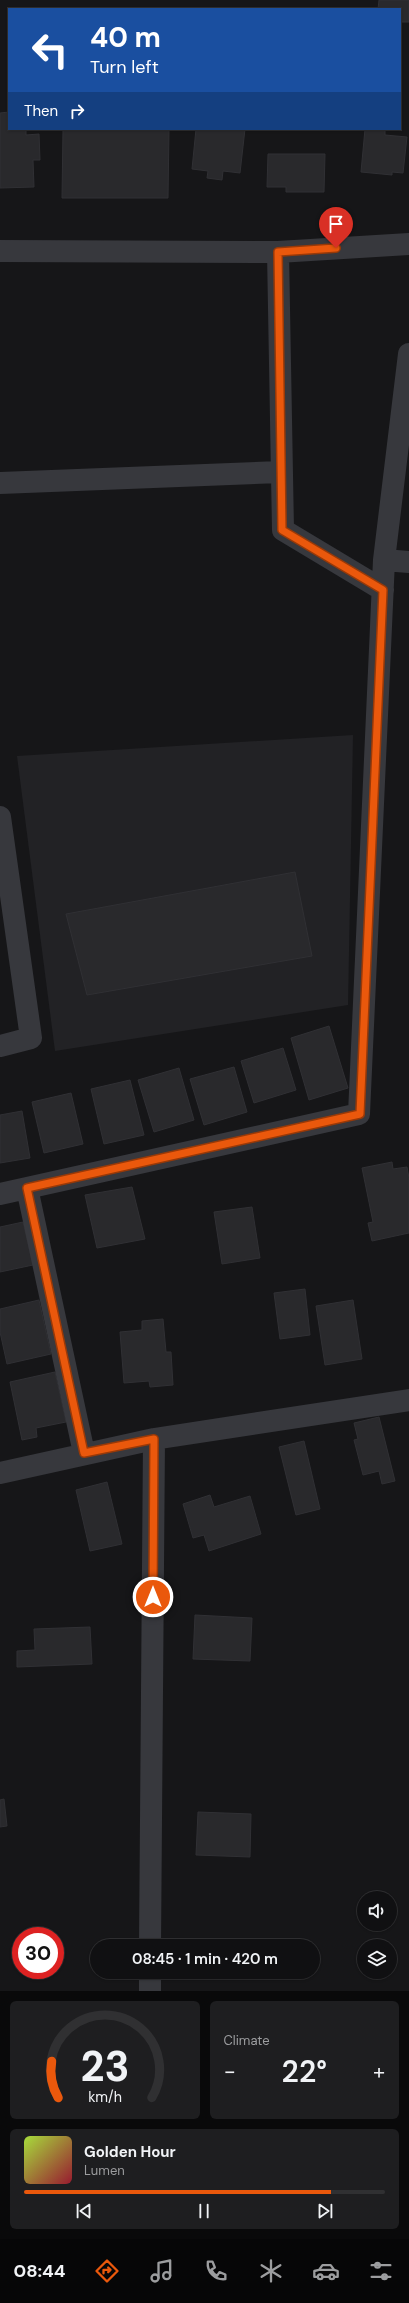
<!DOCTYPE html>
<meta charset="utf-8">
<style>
body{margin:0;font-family:"DM Sans",sans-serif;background:#1e1e20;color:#f1f3f6;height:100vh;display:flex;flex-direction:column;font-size:15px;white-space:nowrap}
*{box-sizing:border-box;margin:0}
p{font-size:13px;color:#9c9d9f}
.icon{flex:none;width:22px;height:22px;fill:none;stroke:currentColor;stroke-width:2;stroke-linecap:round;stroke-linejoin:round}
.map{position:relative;height:1991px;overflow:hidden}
.details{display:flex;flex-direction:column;gap:10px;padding:10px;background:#09090a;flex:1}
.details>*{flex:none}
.top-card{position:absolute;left:8px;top:8px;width:393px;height:122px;border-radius:0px;box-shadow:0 1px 3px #0004,0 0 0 1px #303032;background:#1a4fa0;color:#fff;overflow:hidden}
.controls{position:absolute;left:357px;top:1891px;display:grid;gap:8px}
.controls a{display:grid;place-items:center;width:40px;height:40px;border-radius:50%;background:#101012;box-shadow:0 1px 3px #0004,0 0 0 1px #303032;font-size:20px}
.speed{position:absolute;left:12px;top:1927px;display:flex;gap:8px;font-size:20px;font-weight:700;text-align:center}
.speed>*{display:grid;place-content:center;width:52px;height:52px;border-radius:50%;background:#101012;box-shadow:0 1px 3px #0004,0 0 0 1px #303032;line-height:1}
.speed .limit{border:6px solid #d22;background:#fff;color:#111}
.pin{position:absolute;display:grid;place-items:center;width:34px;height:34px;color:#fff;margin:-41px -17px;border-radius:50% 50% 50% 0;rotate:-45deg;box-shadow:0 0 4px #0007}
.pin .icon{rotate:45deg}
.me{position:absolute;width:44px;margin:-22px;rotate:0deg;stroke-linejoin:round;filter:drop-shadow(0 0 3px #0008)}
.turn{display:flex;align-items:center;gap:14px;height:84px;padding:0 16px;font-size:18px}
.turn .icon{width:52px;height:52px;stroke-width:2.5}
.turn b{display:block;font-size:28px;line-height:34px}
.then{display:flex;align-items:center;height:38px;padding:0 16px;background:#0003;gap:8px;font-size:15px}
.big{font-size:30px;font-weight:600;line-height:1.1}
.details .card{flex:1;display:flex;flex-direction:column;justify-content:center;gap:6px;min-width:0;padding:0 14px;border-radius:6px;background:#1e1e20}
.details .dial{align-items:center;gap:0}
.dial svg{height:104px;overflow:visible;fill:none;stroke:#303032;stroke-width:7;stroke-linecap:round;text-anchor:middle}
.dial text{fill:#f1f3f6;stroke:none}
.song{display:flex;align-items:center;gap:12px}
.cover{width:48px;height:48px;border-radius:6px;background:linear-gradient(135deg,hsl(80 70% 55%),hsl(350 70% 35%))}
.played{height:4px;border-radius:2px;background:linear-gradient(90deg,#ea580c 85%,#303032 85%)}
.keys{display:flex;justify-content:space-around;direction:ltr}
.heat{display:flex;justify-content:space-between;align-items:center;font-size:22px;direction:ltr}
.details .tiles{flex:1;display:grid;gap:10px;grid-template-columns:1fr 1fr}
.card:last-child{grid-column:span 2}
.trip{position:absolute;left:90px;top:1939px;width:230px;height:40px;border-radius:20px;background:#101012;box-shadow:0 1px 3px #0004,0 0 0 1px #303032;font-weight:600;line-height:40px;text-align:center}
.tabs{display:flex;height:64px;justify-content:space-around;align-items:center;background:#060607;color:#9c9d9f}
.tabs .icon{width:28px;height:28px}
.tabs .on{color:#ea580c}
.tabs b{font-size:18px;color:#f1f3f6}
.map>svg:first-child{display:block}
.built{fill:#222225}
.building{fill:#29292c;stroke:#303034}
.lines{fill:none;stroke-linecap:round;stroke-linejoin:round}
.minor{stroke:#37383d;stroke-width:22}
.route-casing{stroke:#983908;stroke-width:10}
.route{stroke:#ea580c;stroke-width:7}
</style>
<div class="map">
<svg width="409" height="1991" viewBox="0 0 409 1991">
<rect width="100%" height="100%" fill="#161618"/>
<path class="built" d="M 353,735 L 348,1005 L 55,1051 L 17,756 Z"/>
<path class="building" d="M 379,0 L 409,0 L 409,22 L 400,22 L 400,9 L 378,9 Z
M 9,112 L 9,129 L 26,129 L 26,135 L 39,134 L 40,160 L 33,160 L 34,187 L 0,188 L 0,113 Z
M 63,129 L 169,129 L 168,198 L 62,198 Z
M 196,129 L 245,129 L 240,173 L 223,171 L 222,180 L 207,178 L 208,171 L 192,169 Z
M 365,129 L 385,129 L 385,135 L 407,137 L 403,173 L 392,172 L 392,175 L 361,172 Z
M 268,154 L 325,154 L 324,192 L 286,192 L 286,187 L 267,187 Z
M 295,872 L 312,956 L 87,995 L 66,914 Z
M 329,1026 L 348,1088 L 309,1100 L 291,1038 Z
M 283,1048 L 296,1090 L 254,1103 L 241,1061 Z
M 234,1067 L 247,1112 L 204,1125 L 190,1079 Z
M 179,1068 L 194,1120 L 154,1132 L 138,1080 Z
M 130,1080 L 144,1135 L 104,1144 L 91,1089 Z
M 71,1093 L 83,1144 L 44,1153 L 32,1102 Z
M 22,1111 L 30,1158 L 0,1163 L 0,1115 Z
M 392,1162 L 393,1169 L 407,1167 L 409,1178 L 409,1233 L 372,1241 L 368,1223 L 373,1222 L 362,1168 Z
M 132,1187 L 145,1239 L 97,1248 L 85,1195 Z
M 252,1207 L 260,1258 L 222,1264 L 214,1212 Z
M 23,1222 L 33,1265 L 0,1272 L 0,1227 Z
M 305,1289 L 310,1335 L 280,1339 L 274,1293 Z
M 39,1300 L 51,1354 L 7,1364 L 0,1332 L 0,1309 Z
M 353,1300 L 362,1359 L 325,1365 L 316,1306 Z
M 163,1319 L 166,1352 L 171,1352 L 173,1385 L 150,1387 L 149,1381 L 124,1383 L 120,1332 L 142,1330 L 142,1321 Z
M 55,1372 L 66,1422 L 36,1428 L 37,1437 L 22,1440 L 10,1382 Z
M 379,1417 L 395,1481 L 382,1484 L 379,1471 L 363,1475 L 354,1440 L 358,1439 L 354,1423 Z
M 304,1441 L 320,1509 L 296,1515 L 279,1447 Z
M 107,1482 L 122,1544 L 90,1551 L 76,1490 Z
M 210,1495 L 214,1507 L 250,1496 L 261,1534 L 209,1551 L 204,1535 L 193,1538 L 183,1504 Z
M 195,1615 L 252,1618 L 250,1661 L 193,1659 Z
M 90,1627 L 92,1664 L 17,1667 L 17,1651 L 35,1650 L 34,1629 Z
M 4,1799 L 7,1826 L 0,1827 L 0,1800 Z
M 198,1812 L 251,1814 L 250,1857 L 196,1855 Z"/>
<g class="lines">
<path class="minor" d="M 0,251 L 278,252 L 409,244
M 278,252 L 283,530 L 383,590
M 0,483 L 280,472
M 384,560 L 409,354
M 0,817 L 31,1038 L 0,1046
M 27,1188 L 84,1453
M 0,1194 L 359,1114 L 384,560 L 409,562
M 0,1473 L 154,1439 L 409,1400
M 150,1946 L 154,1439
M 150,1991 L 150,1972"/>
</g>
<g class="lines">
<defs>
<path id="route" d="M 153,1597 L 154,1439 L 84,1453 L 27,1188 L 360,1114 L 383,590 L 282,530 L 278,252 L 336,248"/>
</defs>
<use href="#route" class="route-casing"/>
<use href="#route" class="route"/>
</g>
</svg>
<div class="controls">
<a><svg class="icon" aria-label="sound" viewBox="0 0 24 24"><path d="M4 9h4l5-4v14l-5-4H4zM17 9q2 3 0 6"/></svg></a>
<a><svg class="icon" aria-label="layers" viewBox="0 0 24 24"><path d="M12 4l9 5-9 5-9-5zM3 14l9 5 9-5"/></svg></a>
</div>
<div class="speed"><div class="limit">30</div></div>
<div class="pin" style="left:336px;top:248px;background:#d93025"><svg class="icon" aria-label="arrive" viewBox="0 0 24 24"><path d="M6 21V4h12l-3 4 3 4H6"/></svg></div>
<svg class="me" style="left:153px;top:1597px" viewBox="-20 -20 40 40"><circle r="17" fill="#ea580c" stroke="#fff" stroke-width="3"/><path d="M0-11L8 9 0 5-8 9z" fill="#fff"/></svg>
<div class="trip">08:45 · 1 min · 420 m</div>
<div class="top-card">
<div class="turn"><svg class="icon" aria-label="left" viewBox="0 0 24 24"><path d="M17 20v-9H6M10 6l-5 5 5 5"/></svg><div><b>40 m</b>Turn left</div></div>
<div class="then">Then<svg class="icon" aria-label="right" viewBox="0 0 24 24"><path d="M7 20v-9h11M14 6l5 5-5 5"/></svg></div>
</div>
</div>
<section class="details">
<div class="tiles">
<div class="card dial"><svg viewBox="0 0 100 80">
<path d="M14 69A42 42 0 1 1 86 69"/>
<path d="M14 69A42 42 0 0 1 9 41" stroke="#ea580c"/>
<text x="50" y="56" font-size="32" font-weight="700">23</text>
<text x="50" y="72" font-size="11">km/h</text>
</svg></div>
<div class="card"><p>Climate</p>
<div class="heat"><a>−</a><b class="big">22°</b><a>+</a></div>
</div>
<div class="card">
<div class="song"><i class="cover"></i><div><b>Golden Hour</b><p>Lumen</p></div></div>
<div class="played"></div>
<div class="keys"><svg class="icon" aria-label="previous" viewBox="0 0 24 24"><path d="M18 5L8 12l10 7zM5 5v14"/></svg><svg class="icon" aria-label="pause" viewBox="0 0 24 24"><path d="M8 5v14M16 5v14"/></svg><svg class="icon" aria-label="next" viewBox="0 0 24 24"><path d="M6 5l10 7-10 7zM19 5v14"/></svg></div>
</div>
</div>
</section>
<nav class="tabs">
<b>08:44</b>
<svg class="icon on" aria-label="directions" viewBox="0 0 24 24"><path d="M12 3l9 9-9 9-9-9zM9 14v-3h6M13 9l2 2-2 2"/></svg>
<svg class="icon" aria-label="music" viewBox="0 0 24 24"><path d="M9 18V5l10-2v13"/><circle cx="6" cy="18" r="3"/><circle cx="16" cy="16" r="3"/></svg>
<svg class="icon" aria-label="phone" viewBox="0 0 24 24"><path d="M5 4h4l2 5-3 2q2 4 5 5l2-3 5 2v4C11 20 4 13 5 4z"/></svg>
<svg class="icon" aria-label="climate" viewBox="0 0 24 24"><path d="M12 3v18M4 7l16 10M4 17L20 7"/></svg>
<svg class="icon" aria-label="car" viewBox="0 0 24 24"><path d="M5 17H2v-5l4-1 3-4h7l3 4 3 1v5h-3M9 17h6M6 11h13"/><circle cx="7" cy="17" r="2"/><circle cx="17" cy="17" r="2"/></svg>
<svg class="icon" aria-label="filters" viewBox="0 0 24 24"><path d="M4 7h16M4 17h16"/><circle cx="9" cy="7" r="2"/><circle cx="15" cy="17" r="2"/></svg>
</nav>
